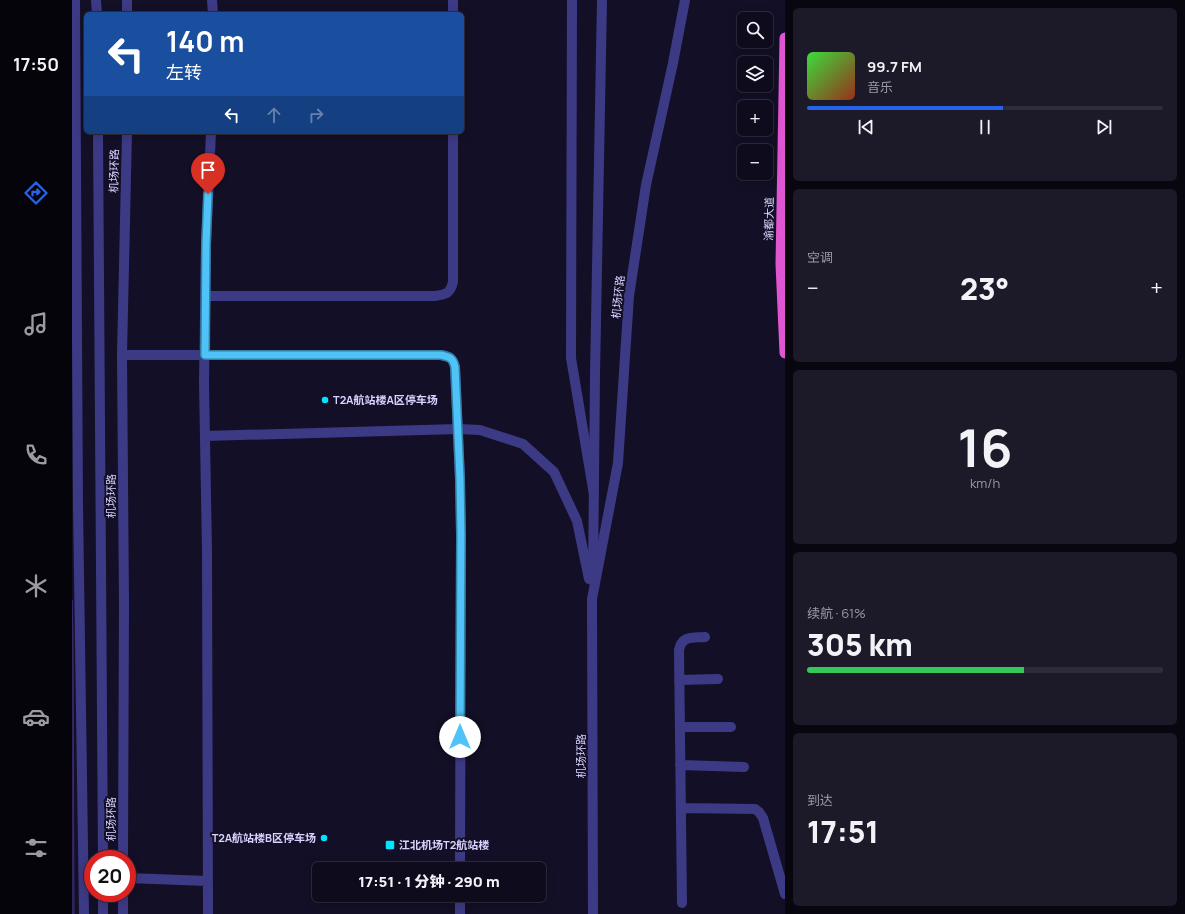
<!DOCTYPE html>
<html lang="zh">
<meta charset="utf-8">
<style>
body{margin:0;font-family:Manrope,"Noto Sans SC",sans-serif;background:#1c1929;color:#f1f3f6;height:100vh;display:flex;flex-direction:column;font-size:15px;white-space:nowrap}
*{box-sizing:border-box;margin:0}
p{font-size:13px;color:#9b9ba3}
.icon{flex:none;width:22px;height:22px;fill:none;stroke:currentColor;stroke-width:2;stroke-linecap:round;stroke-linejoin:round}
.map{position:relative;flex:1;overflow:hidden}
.drawer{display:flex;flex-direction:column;gap:8px;padding:8px;background:#08060f;width:400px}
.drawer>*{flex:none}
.banner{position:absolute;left:12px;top:12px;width:380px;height:122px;border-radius:6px;box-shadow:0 2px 10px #0003,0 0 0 1px #2e2b3b;background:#1a4fa0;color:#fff;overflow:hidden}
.fabs{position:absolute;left:665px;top:12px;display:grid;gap:8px}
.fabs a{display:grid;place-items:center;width:36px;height:36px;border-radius:6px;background:#0e0b1c;box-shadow:0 2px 10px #0003,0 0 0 1px #2e2b3b;font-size:20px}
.speed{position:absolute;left:12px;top:850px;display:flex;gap:8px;font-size:20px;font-weight:700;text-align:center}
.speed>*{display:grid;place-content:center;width:52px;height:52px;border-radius:50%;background:#0e0b1c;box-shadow:0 2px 10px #0003,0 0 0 1px #2e2b3b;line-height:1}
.speed .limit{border:6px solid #d22;background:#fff;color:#111}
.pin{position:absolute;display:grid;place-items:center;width:34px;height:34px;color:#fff;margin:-41px -17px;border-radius:50% 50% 50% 0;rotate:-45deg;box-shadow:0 0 4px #0007}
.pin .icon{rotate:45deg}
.me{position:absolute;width:44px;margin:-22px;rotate:0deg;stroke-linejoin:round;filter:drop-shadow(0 0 3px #0008)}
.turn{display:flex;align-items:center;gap:14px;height:84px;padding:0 16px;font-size:18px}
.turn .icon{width:52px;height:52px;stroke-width:2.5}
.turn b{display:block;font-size:28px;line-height:34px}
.lanes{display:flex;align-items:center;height:38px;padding:0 16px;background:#0003;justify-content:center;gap:20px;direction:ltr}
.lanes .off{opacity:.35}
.big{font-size:30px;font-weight:800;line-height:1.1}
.drawer .tile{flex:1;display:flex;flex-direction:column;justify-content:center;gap:6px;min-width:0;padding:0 14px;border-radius:6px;background:#1c1929}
.drawer .dial{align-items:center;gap:0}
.dial b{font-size:52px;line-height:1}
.song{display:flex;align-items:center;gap:12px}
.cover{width:48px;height:48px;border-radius:6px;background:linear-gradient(135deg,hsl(120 70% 55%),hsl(10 70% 35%))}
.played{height:4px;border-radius:2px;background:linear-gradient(90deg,#2563eb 55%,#2e2b3b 55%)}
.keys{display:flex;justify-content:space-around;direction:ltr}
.heat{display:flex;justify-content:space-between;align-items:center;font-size:22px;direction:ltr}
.charge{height:6px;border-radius:3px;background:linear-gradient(90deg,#34c759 61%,#2e2b3b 0)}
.trip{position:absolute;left:240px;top:862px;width:234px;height:40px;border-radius:6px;background:#0e0b1c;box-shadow:0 2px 10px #0003,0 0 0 1px #2e2b3b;font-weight:800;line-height:40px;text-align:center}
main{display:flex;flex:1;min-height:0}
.tabs{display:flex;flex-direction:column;width:72px;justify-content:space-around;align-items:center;background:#06040b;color:#9b9ba3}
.tabs .icon{width:28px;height:28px}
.tabs .selected{color:#2563eb}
.tabs b{font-size:18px;color:#f1f3f6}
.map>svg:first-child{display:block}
.building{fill:#241b47;stroke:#3b2d73}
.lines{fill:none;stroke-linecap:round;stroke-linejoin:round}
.service{stroke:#3d3a85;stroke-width:10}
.tertiary{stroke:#3d3a85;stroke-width:10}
.trunk{stroke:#e055d1;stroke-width:11}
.tertiary-bridge{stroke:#3d3a85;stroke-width:10}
.route-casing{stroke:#337fa1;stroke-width:10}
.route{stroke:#4fc3f7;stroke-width:7}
.poi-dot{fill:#00e5ff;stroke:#130f26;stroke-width:1.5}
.labels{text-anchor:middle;stroke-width:4;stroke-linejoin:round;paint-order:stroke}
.street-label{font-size:11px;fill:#d9d4ff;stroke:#130f26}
.poi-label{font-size:11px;font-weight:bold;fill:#d9d4ff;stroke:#130f26;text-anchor:start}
</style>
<main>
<nav class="tabs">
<b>17:50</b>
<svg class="icon selected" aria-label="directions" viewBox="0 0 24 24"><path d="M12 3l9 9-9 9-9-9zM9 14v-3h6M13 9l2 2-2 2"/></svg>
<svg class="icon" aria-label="music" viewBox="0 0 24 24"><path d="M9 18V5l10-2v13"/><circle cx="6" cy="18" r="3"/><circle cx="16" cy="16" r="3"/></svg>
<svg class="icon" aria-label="phone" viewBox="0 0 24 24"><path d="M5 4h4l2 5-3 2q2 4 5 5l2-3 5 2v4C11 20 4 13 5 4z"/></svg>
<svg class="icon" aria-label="climate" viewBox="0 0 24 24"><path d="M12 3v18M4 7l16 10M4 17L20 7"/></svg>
<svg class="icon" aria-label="car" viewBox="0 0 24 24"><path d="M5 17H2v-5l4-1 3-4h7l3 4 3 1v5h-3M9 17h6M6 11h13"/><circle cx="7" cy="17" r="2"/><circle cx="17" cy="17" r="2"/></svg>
<svg class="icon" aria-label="filters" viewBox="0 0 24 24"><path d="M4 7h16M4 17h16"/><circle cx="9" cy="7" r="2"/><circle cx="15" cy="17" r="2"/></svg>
</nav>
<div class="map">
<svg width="713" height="914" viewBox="0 0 713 914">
<rect width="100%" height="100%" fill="#130f26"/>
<path class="building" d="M 0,600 L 1,635 L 2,914 L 0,914 Z"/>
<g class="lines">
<path class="service" d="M 3,0 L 6,506 L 12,914
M 140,0 L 141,14
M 381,0 L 381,14
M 134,296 L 363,296 C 374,294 378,294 381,282 L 381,132
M 50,355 L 369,355 C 378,356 381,358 383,367 L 388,479 L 389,535 L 388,869
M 133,436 L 386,429 L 408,430 L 451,444 L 482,472 L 505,521 L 517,579
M 521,581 L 523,375 L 530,0
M 607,680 L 646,679
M 608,727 L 659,727
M 608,765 L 672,767
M 609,808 L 683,809 L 687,812 L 691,818 L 713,894
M 55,878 L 136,881
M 610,903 L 607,650 C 610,635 621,638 633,637
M 136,914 L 135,551 L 132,383 L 134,245 L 139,132
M 388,914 L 388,895"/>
<path class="tertiary" d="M 24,0 L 25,14
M 55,0 L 55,14
M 500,0 L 499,358 L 522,495
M 51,859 L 52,604 L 50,355 L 55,132
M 31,893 L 31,914
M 51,914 L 51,893
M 521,914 L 520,599 L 546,463 L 557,296 L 574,185 L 601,63 L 613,0"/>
<path class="trunk" d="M 713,38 L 709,264 L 713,353"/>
<path class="tertiary-bridge" d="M 26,132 L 31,859"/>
</g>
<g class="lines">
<defs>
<path id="route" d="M 136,194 L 134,244 L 133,355 L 369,355 C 378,357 381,358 383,367 L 388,479 L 389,535 L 388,737"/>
</defs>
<use href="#route" class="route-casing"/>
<use href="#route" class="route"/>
</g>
<g class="poi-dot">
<circle cx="253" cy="400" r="4"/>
<circle cx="252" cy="838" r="4"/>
<rect x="313" y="840" width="10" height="10" rx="2"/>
</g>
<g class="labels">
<g class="street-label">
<text transform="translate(42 171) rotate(-89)" y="4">机场环路</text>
<text transform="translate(697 219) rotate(-89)" y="4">渝都大道</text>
<text transform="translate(546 297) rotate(-84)" y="4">机场环路</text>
<text transform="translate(39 496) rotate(-90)" y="4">机场环路</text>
<text transform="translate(509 756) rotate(-90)" y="4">机场环路</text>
<text transform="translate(39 819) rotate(-90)" y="4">机场环路</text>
</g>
<g class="poi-label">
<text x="261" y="404">T2A航站楼A区停车场</text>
<text x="244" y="842" text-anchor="end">T2A航站楼B区停车场</text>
<text x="327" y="849">江北机场T2航站楼</text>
</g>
</g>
</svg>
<div class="fabs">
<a><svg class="icon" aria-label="search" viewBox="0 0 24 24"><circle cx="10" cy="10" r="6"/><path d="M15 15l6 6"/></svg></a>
<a><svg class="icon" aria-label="layers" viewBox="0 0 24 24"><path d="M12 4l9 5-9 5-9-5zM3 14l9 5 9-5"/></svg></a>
<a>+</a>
<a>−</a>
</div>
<div class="speed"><div class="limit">20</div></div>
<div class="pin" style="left:136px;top:194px;background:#d93025"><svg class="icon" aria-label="arrive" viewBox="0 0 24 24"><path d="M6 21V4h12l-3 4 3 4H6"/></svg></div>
<svg class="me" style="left:388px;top:737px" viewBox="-20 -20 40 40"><circle r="19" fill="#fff"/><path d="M0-13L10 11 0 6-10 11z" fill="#4fc3f7"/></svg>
<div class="trip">17:51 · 1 分钟 · 290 m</div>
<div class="banner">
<div class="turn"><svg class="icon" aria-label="left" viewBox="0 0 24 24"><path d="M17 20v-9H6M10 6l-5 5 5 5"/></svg><div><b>140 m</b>左转</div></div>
<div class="lanes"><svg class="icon" aria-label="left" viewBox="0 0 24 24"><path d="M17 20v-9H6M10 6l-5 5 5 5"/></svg><svg class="icon off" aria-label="ahead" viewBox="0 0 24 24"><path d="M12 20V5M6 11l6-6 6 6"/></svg><svg class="icon off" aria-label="right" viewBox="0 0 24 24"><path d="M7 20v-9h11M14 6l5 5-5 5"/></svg></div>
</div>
</div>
<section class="drawer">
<div class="tile">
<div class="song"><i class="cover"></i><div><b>99.7 FM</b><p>音乐</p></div></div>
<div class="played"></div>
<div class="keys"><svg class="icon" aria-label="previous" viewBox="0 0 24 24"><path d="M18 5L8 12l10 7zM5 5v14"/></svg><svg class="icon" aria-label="pause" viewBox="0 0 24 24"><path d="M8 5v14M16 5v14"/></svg><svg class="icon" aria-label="next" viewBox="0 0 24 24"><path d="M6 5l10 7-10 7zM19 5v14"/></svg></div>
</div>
<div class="tile"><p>空调</p>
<div class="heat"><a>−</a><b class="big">23°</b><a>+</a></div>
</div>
<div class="tile dial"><b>16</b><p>km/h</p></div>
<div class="tile"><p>续航 · 61%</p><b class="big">305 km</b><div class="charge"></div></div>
<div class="tile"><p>到达</p><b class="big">17:51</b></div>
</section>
</main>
